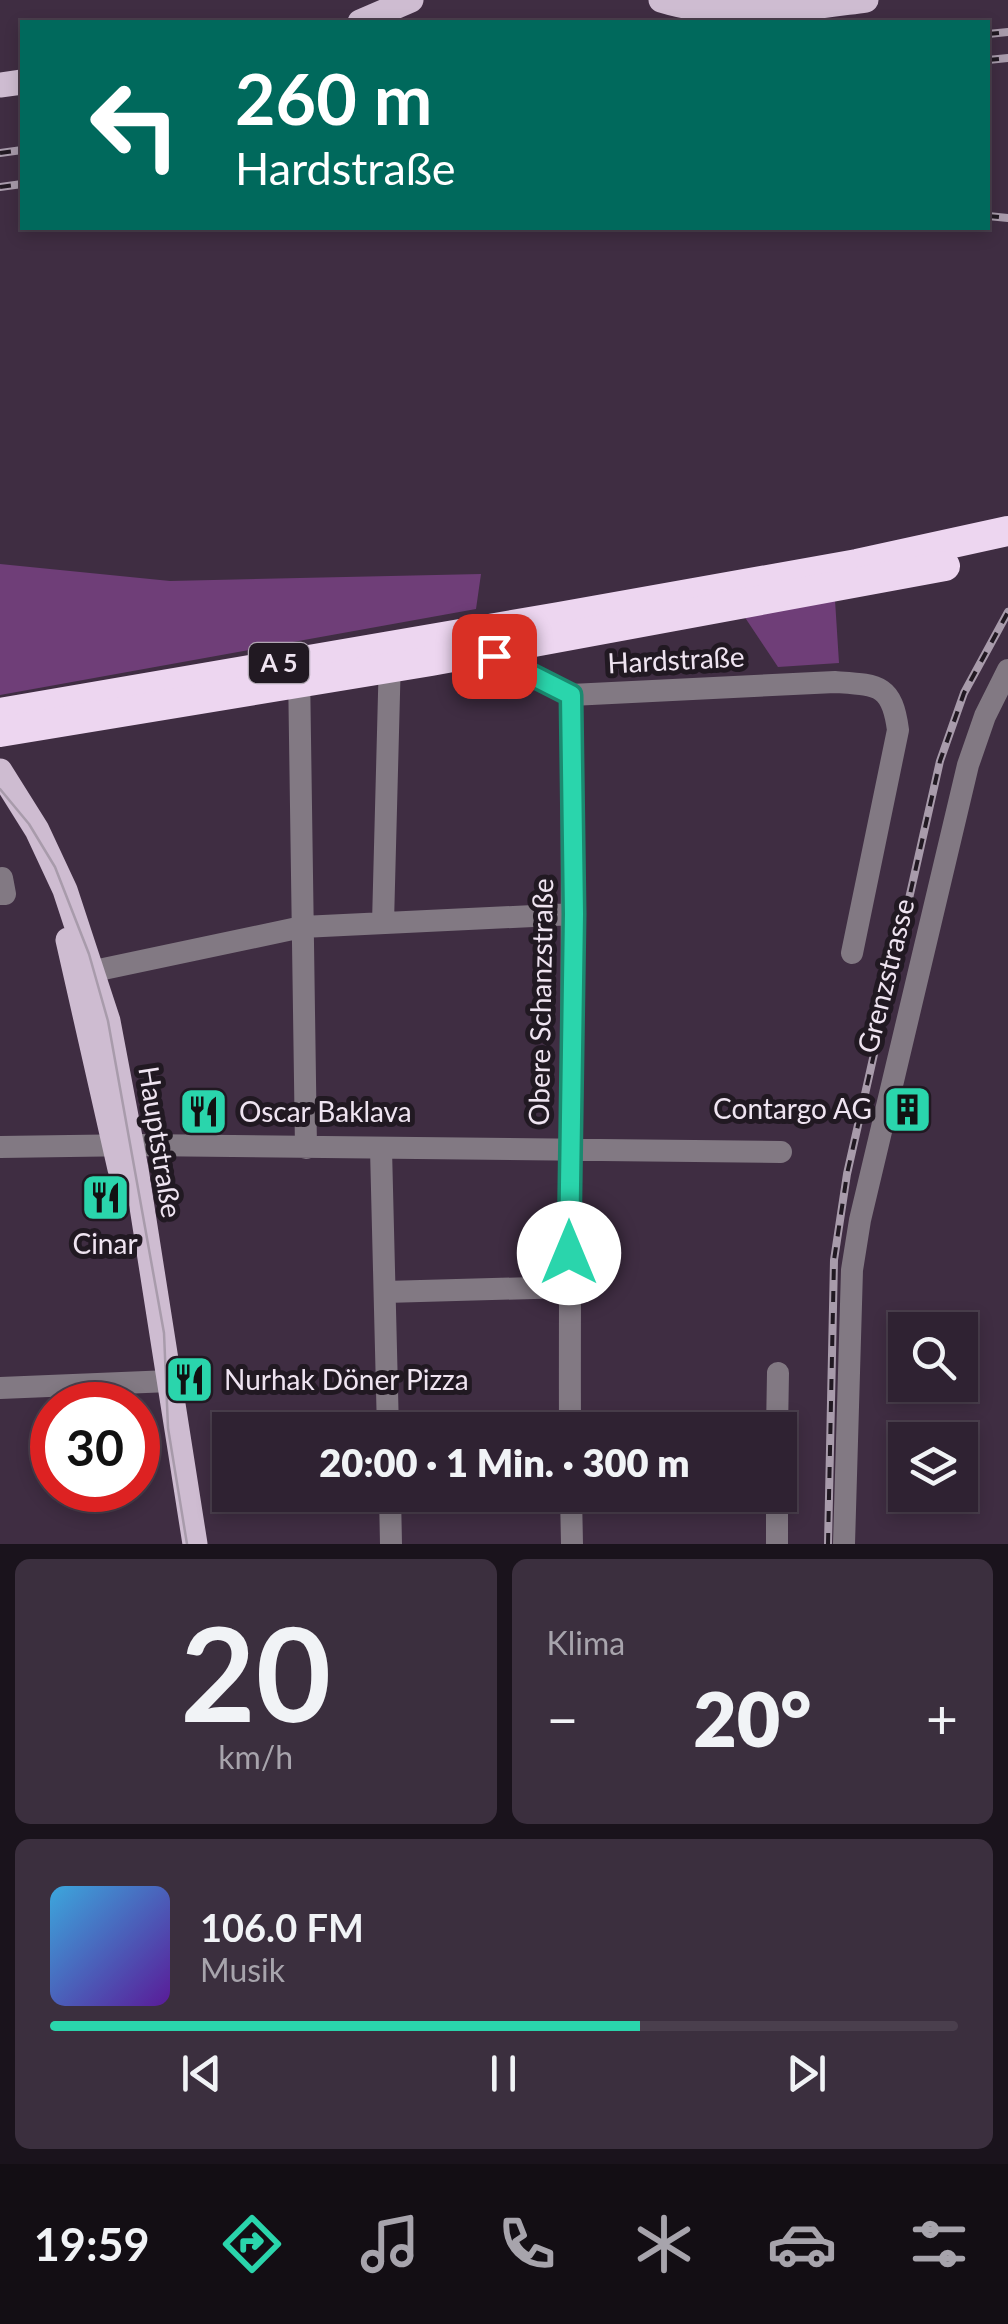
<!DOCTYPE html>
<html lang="de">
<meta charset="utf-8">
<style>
body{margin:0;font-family:Lato,sans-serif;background:#3b2f3e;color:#f1f3f6;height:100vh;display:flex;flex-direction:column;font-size:38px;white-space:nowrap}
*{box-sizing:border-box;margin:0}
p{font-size:32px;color:#a7a4ac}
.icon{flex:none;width:55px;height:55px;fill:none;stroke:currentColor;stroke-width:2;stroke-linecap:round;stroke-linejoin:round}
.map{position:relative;height:1544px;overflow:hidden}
.panel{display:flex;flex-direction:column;gap:15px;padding:15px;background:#1a131c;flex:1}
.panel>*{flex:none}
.guide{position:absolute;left:20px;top:20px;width:970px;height:210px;border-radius:0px;box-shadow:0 5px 15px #0003,0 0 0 2px #4a3f4d;background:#00695c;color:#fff;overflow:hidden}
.tools{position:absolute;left:888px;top:1312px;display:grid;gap:20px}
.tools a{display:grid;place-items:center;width:90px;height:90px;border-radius:0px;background:#2f2232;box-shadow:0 5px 15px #0003,0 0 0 2px #4a3f4d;font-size:50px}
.speed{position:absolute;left:30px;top:1382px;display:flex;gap:20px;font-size:50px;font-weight:700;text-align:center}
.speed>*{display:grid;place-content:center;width:130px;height:130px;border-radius:50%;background:#2f2232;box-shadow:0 5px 15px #0003,0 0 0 2px #4a3f4d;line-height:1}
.speed .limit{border:15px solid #d22;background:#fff;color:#111}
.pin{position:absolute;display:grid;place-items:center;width:85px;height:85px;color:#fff;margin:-42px;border-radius:20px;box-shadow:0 5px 15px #0006}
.me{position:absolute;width:110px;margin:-55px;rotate:0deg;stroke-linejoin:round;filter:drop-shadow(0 0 8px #0008)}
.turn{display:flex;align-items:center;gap:35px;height:210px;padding:0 50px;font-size:45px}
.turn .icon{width:130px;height:130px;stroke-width:2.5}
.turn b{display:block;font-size:70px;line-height:85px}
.big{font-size:75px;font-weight:800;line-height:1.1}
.panel .widget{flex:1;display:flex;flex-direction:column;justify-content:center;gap:15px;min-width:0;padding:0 35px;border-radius:15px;background:#3b2f3e}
.panel .dial{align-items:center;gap:0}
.dial b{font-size:130px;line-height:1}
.song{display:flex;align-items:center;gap:30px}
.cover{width:120px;height:120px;border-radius:15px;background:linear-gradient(135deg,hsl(200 70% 55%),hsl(270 70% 35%))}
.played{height:10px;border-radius:5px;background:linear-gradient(90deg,#2ad5ac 65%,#4a3f4d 65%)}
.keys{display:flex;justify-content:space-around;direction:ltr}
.heat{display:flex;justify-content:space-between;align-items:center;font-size:55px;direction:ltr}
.panel .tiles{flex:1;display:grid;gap:15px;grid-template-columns:1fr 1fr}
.widget:last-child{grid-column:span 2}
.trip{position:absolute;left:212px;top:1412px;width:585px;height:100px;border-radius:0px;background:#2f2232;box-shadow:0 5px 15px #0003,0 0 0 2px #4a3f4d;font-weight:800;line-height:100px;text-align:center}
.menu{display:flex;height:160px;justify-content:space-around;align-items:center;background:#130e14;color:#a7a4ac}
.menu .icon{width:70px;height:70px}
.menu .active{color:#2ad5ac}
.menu b{font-size:45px;color:#f1f3f6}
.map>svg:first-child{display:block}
.green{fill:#6f3e78}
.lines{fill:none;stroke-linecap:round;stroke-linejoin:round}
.minor{stroke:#827983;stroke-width:22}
.major{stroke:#cebcd1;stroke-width:25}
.highway{stroke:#edd6f0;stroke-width:30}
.tram{stroke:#a89bab;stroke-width:2.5}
.rail-casing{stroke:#a89bab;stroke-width:8}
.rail{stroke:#211922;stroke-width:4;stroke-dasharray:11;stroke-linecap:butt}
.highway-bridge{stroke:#edd6f0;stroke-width:30}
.route-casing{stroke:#1b8a70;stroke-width:25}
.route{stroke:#2ad5ac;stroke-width:18}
.labels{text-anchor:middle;stroke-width:10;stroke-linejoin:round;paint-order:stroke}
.shield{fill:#211922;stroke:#b1a7b3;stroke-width:2.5}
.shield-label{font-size:25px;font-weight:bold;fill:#efe4f1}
.street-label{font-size:28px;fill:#efe4f1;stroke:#211922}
.poi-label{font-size:28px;fill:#efe4f1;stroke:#211922;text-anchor:start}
</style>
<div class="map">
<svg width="1008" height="1544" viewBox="0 0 1008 1544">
<rect width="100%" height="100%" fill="#3f2d42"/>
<path class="green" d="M 0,564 L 170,581 L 481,574 L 476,609 L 0,695 Z
M 835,600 L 839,663 L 778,667 L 744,616 Z"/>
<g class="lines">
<path class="minor" d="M 479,655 L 494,656 L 571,695 L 835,682 C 878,685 892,684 898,730 L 852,953
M 299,670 L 306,1148
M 0,880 L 2,878 L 5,894 L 0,894
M 383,923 L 390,656
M 94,971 L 302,927 L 574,914
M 0,1147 L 139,1145 L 781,1152
M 381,1149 L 388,1430
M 385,1292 L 569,1287
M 0,1388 L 170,1381
M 570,1430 C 569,1185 574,940 571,695
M 777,1430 L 778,1373
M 390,1495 L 391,1544
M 571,1495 L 572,1544
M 777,1544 L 777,1495
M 844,1544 L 852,1270 L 860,1220 L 968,765 L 985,716 L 1008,670"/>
<path class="major" d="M 661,0 C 729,21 797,9 866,0
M 360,22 L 411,0
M 0,85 L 22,82
M 0,771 L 37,830 L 65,890 L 108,1021 L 136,1169 L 195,1544
M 68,940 L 120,1169"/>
<path class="highway" d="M 0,713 L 559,617 L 857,564 L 1008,531"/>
<path class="tram" d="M 0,789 L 29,824 L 55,867 L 89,954 L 108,1021 L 164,1333 L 168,1428 L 187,1544"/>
<defs>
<path id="rail" d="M 988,34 L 1008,32
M 988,60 L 1008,58
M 0,153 L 22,150
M 0,187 L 22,184
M 988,216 L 1008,218
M 828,1544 L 834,1260 L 847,1174 L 940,761 L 964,693 L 1008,612"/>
</defs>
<use href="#rail" class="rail-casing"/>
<use href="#rail" class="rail"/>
<path class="highway-bridge" d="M 0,732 L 431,661 L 945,566"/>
</g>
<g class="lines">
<defs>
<path id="route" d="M 494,656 L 571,695 L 574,914 L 569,1253"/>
</defs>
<use href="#route" class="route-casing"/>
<use href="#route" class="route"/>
</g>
<defs>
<symbol id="building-square" viewBox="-11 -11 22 22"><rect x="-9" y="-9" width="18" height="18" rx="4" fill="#2ad5ac" stroke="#211922"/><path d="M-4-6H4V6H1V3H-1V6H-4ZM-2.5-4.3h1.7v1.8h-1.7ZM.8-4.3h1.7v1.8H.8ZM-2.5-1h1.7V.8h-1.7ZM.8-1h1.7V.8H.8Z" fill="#111"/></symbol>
<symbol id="restaurant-square" viewBox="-11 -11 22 22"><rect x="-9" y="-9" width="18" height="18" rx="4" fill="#2ad5ac" stroke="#211922"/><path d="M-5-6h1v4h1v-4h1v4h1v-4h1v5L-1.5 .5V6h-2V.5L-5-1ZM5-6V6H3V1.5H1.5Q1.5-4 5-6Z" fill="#111"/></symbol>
</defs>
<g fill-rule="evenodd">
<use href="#building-square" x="880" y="1082" width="55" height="55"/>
<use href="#restaurant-square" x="176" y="1084" width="55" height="55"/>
<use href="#restaurant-square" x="78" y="1170" width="55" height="55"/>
<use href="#restaurant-square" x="162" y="1352" width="55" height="55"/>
</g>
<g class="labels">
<rect class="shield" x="249" y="643" width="60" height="40" rx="8"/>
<g class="shield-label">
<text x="279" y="672">A 5</text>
</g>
<g class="street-label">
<text transform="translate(676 660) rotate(-3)" y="10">Hardstraße</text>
<text transform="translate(886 976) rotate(-76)" y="10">Grenzstrasse</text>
<text transform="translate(541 1002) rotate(-89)" y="10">Obere Schanzstraße</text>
<text transform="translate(160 1142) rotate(81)" y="10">Hauptstraße</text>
</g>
<g class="poi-label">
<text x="872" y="1119" text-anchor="end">Contargo AG</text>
<text x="239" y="1122">Oscar Baklava</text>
<text x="105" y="1254" text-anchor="middle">Cinar</text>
<text x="224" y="1390">Nurhak Döner Pizza</text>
</g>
</g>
</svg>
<div class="tools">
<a><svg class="icon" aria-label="search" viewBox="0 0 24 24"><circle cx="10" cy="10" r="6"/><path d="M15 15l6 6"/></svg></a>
<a><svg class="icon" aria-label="layers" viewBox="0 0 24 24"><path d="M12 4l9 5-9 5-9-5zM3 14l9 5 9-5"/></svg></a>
</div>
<div class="speed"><div class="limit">30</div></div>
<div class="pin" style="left:494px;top:656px;background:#d93025"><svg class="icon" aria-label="arrive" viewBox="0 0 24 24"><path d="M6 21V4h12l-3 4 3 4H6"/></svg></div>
<svg class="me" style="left:569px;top:1253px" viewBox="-20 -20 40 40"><circle r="19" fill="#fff"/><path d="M0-13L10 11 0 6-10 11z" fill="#2ad5ac"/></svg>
<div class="trip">20:00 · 1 Min. · 300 m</div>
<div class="guide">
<div class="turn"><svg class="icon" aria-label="left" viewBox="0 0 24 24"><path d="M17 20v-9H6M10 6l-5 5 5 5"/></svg><div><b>260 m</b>Hardstraße</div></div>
</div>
</div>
<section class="panel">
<div class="tiles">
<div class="widget dial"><b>20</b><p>km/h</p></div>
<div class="widget"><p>Klima</p>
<div class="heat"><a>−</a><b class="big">20°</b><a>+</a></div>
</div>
<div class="widget">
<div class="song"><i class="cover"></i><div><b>106.0 FM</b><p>Musik</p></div></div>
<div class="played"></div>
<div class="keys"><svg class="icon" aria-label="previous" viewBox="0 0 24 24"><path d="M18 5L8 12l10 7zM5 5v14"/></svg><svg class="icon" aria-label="pause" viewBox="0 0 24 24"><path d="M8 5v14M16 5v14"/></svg><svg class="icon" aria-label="next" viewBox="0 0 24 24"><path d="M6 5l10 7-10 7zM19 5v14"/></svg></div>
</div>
</div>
</section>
<nav class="menu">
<b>19:59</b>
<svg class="icon active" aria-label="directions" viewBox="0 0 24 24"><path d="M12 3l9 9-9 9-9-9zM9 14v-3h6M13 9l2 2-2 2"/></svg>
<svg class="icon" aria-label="music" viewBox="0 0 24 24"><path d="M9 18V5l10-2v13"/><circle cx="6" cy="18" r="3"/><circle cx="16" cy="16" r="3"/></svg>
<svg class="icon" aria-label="phone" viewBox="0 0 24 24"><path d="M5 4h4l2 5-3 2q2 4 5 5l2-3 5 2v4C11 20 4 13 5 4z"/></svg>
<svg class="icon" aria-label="climate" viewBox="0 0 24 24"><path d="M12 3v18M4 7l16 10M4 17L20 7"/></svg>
<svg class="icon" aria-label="car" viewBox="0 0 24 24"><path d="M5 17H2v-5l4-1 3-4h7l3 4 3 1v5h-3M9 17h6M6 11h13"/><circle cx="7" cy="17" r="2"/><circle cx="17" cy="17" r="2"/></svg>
<svg class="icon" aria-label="filters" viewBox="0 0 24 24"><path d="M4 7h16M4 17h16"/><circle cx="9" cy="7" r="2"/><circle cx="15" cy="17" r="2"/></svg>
</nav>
